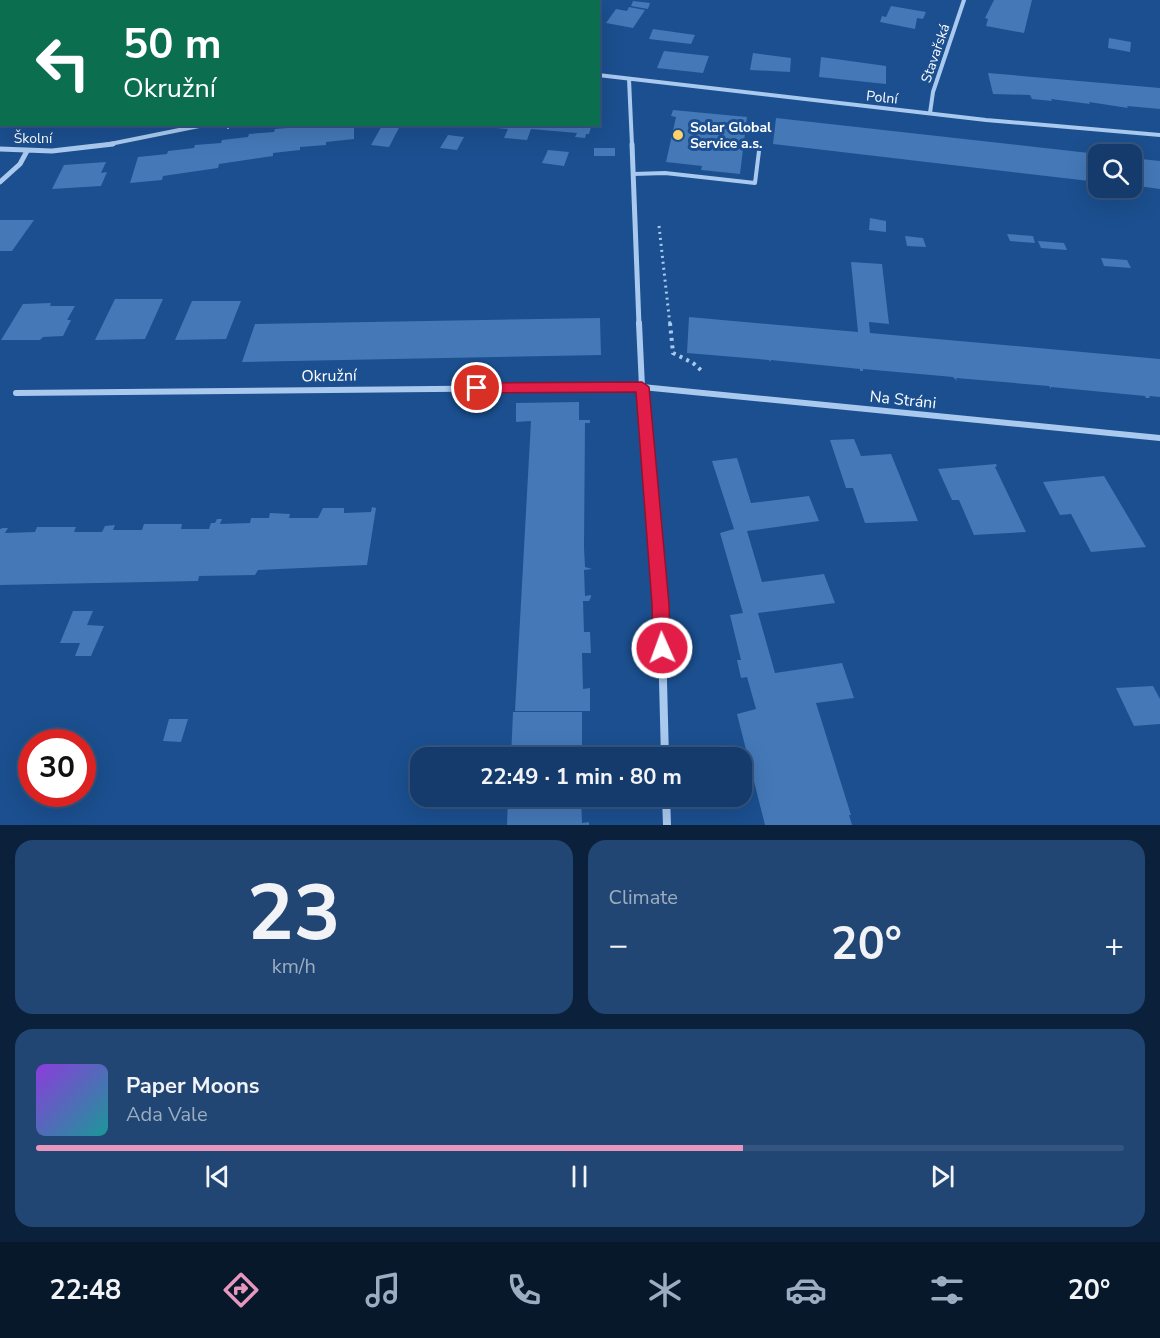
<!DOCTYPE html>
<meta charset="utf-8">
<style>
body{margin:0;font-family:"Nunito Sans",sans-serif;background:#214673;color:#f1f3f6;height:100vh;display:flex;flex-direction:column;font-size:22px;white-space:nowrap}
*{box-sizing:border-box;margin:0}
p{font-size:20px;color:#9dadc1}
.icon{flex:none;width:33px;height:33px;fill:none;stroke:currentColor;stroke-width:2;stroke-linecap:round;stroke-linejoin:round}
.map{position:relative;height:825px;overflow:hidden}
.drawer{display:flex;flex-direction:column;gap:15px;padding:15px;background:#0b203b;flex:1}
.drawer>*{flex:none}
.guide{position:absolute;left:0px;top:0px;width:600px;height:126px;box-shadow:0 6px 24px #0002,0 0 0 2px #33557e;background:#0b6e4f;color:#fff;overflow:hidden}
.tools{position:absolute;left:1088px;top:144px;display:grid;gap:12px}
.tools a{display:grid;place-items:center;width:54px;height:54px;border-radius:12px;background:#143b6b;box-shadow:0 6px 24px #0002,0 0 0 2px #33557e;font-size:30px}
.speed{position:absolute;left:18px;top:729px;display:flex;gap:12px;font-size:30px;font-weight:700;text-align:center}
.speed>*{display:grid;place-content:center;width:78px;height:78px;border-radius:50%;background:#143b6b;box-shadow:0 6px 24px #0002,0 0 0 2px #33557e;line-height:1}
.speed .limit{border:9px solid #d22;background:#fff;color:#111}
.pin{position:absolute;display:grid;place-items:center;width:51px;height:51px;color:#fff;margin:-26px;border:3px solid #fff;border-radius:50%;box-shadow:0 2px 6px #0007}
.me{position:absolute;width:66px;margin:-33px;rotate:358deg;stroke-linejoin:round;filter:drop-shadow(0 0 4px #0008)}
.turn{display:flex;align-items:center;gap:21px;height:126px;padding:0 24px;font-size:27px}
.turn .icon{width:78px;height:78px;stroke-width:2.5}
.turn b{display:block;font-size:42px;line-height:51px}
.big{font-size:45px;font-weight:700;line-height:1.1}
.drawer .tile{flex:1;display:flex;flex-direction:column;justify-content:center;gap:9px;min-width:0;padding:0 21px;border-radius:18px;background:#214673}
.drawer .dial{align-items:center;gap:0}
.dial b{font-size:78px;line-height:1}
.song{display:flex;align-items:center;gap:18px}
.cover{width:72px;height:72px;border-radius:9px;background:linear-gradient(135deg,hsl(270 70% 55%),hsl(180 70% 35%))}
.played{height:6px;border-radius:3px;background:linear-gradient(90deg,#e797bd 65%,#33557e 65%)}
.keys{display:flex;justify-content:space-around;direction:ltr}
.heat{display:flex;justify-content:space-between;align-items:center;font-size:33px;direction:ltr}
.drawer .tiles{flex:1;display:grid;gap:15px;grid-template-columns:1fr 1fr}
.tile:last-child{grid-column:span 2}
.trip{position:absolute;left:410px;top:747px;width:342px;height:60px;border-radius:18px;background:#143b6b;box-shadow:0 6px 24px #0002,0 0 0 2px #33557e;font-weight:700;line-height:60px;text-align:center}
.tab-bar{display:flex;height:96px;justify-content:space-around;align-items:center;background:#08182b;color:#9dadc1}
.tab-bar .icon{width:42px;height:42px}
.tab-bar .selected{color:#e797bd}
.tab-bar b{font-size:27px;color:#f1f3f6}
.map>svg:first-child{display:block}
.building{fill:#4478b7}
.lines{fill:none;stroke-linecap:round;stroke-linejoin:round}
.path-far2{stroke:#a9c9ee;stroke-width:2;stroke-dasharray:2 3;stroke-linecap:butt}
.path-far1{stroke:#a9c9ee;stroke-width:3;stroke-dasharray:2 4;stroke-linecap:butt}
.path{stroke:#a9c9ee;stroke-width:4;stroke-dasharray:3 4.5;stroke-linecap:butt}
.service{stroke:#a9c9ee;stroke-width:4}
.minor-far3{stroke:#a9c9ee;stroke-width:4}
.minor-far2{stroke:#a9c9ee;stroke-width:5}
.minor-far1{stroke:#a9c9ee;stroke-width:6}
.minor{stroke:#a9c9ee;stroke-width:8}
.route{fill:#e11d48;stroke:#92132f;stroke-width:1.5}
.poi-dot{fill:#ffd166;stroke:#1b4f8f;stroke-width:2}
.labels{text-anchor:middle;stroke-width:6;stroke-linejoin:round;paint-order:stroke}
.far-street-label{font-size:14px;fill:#fff;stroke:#1b4f8f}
.far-poi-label{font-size:14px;font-weight:bold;fill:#fff;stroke:#1b4f8f;text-anchor:start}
.street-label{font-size:16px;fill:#fff;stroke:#1b4f8f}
</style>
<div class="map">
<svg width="1160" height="825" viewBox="0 0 1160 825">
<rect width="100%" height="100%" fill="#1b4f8f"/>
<path class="building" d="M 994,0 L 1032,0 L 1024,33 L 986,26 L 988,19 L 985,18 Z
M 633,1 L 650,3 L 648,9 L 631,6 Z
M 891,6 L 926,12 L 923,19 L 917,18 L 915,29 L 880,22 L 882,16 L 886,17 Z
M 629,7 L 645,10 L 633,28 L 606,23 L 616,9 L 627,11 Z
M 653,29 L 695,35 L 691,44 L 649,39 Z
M 1109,38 L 1131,42 L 1130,52 L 1108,48 Z
M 664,51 L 709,56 L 703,73 L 657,68 Z
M 753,53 L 791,58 L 790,72 L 750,70 Z
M 821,57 L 886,66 L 886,84 L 819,77 Z
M 988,73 L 1160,88 L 1160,109 L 1127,106 L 1128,108 L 1089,102 L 1090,104 L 1051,99 L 1052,101 L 1032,99 L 1030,95 L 993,94 Z
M 673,110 L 747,117 L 740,174 L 701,170 L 702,166 L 666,162 L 676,117 L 671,116 Z
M 776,118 L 1098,154 L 1098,182 L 773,144 Z
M 301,124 L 354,124 L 354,139 L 326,142 L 326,145 L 300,147 L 300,150 L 273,153 L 273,156 L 219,164 L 218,168 L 163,176 L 162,180 L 130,183 L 138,157 L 167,154 L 168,151 L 194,148 L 195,145 L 221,143 L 222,140 L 248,137 L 249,134 L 274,132 L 275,129 L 300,127 Z
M 383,124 L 401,124 L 389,147 L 371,145 Z
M 498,124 L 592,124 L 589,134 L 586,134 L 585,138 L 575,137 L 577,133 L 531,129 L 527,140 L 504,138 L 508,129 L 496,128 Z
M 448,135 L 464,137 L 457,150 L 440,148 Z
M 594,148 L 615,148 L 615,156 L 594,156 Z
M 548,150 L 569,152 L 564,166 L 542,163 Z
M 1131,158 L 1160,161 L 1160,189 L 1131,185 Z
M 106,162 L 101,173 L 107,172 L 101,186 L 52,189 L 64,165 Z
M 870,218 L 886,221 L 886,232 L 869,230 Z
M 0,220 L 34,220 L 12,251 L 0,251 Z
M 1007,234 L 1033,236 L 1035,243 L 1010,241 Z
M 905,236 L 923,238 L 926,247 L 907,246 Z
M 1038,241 L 1064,243 L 1067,250 L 1041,248 Z
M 1101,258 L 1127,260 L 1131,268 L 1104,266 Z
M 851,262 L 882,264 L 889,324 L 869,322 L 870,333 L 1160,359 L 1160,397 L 1149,396 L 1150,398 L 1146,398 L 1145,396 L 1051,387 L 1051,389 L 1049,386 L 956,378 L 957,381 L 953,377 L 863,369 L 863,371 L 860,371 L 860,369 L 771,360 L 770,362 L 769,360 L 687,353 L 689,317 L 858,332 Z
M 115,299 L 163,299 L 145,339 L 95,340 Z
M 192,301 L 241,301 L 226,339 L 175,340 Z
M 51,303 L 50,306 L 75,306 L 67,320 L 71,320 L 63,336 L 43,337 L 40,340 L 1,340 L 23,304 Z
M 600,318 L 601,355 L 242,362 L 255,324 Z
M 579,402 L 579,420 L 590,420 L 590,423 L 585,423 L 584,548 L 585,567 L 592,569 L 584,570 L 585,596 L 591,595 L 591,597 L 589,601 L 583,601 L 584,632 L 590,632 L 591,653 L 582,653 L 583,689 L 590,688 L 590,711 L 515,711 L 531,421 L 516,422 L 516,403 Z
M 854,439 L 861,456 L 891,454 L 918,521 L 865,523 L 853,488 L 846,488 L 830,440 Z
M 737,458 L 751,503 L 809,496 L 819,521 L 747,531 L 762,582 L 824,574 L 835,603 L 758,613 L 775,673 L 842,663 L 854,698 L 816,703 L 851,815 L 849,815 L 852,825 L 765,825 L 737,714 L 756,709 L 747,677 L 741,678 L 737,660 L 741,660 L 730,615 L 743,613 L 720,533 L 734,529 L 712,461 Z
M 996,464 L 997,466 L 995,467 L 1026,532 L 974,535 L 959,500 L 952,500 L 938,469 Z
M 1104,476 L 1146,547 L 1091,552 L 1071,514 L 1060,515 L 1043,482 Z
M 372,507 L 376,508 L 367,565 L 258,570 L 255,575 L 199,576 L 198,581 L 0,585 L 0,529 L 3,528 L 8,528 L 5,533 L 35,532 L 37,527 L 76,527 L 74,532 L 102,532 L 105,526 L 115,525 L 113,530 L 142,530 L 144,524 L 182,524 L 181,529 L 209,529 L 211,523 L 215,523 L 217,519 L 222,519 L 220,524 L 250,523 L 251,518 L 269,518 L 270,513 L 290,514 L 289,518 L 318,518 L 323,508 L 344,508 L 344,513 L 371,512 Z
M 73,611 L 93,611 L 87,625 L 104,626 L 91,656 L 75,656 L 80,643 L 60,643 Z
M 1153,686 L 1160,699 L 1160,724 L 1134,726 L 1116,688 Z
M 513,712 L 582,712 L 582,751 L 589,751 L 589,758 L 511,758 Z
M 169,719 L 188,719 L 181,742 L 163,741 Z
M 508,796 L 581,796 L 582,823 L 589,822 L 589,825 L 507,825 Z"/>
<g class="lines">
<path class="path-far2" d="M 0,1 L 4,2
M 21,2 L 23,0
M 227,128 L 247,124"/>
<path class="path-far1" d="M 659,226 L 670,325"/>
<path class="path" d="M 670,323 L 673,353 L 693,363 L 703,372"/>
<path class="service" d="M 633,174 L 665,173 L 755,183 L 759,151"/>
<path class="minor-far3" d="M 582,2 L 584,0
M 598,75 L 986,120 L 1160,135
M 629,79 L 632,145
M 930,113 L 933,92 L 964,0
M 105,145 L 209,124"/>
<path class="minor-far2" d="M 632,144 L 639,325
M 0,149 L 52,151 L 113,144
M 0,182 L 20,164 L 27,151"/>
<path class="minor-far1" d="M 16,393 L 642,387 L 639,323
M 656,548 L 642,387 L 1160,438"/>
<path class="minor" d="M 656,547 L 661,604 L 665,758
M 666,796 L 667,825"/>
</g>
<path class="route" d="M 642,382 L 649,387 L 669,604 L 670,648 L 668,654 L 662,656 L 656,654 L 653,648 L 652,604 L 636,392 L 477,393 L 471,388 L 477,383 Z"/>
<circle class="poi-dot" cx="678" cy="135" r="6"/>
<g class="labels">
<g class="far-street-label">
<text transform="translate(935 53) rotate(-71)" y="5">Stavařská</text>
<text transform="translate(882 97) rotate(6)" y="5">Polní</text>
<text x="33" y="143">Školní</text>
</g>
<g class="far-poi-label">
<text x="690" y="132">Solar Global<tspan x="690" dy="16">Service a.s.</tspan></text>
</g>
<g class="street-label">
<text transform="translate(329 375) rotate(-1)" y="6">Okružní</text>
<text transform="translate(903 399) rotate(6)" y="6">Na Stráni</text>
</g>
</g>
</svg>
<div class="tools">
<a><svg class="icon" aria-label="search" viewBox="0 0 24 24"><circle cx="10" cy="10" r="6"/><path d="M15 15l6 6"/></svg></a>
</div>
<div class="speed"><div class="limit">30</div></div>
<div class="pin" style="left:477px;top:388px;background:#d93025"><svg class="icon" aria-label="arrive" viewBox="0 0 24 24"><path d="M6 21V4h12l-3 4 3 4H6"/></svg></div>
<svg class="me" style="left:662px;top:648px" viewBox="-20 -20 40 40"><circle r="17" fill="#e11d48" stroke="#fff" stroke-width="3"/><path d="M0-11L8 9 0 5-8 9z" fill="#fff"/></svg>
<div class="trip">22:49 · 1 min · 80 m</div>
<div class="guide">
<div class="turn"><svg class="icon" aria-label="left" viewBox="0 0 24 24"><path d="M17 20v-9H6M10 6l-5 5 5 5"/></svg><div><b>50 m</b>Okružní</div></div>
</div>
</div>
<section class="drawer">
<div class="tiles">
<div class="tile dial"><b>23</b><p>km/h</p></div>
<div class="tile"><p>Climate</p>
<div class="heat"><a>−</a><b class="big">20°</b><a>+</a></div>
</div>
<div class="tile">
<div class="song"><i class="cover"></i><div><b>Paper Moons</b><p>Ada Vale</p></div></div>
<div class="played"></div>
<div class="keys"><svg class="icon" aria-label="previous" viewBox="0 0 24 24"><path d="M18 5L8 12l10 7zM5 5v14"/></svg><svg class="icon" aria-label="pause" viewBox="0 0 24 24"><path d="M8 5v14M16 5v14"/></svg><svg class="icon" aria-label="next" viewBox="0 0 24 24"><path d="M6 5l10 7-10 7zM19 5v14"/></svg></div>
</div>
</div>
</section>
<nav class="tab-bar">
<b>22:48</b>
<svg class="icon selected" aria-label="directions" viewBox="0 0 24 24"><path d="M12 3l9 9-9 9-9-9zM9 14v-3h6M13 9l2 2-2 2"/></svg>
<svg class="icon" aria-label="music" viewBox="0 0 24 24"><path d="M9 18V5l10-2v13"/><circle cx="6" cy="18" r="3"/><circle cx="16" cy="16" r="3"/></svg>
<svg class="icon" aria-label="phone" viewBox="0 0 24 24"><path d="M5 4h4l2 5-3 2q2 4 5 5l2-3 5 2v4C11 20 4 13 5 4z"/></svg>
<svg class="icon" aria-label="climate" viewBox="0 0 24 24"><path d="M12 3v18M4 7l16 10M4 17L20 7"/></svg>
<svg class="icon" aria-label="car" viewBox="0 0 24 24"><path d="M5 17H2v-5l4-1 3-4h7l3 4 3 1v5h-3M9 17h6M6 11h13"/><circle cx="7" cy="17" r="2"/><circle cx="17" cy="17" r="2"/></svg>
<svg class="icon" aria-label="filters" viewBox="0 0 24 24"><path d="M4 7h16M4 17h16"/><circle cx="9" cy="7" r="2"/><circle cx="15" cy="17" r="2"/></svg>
<b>20°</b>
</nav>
